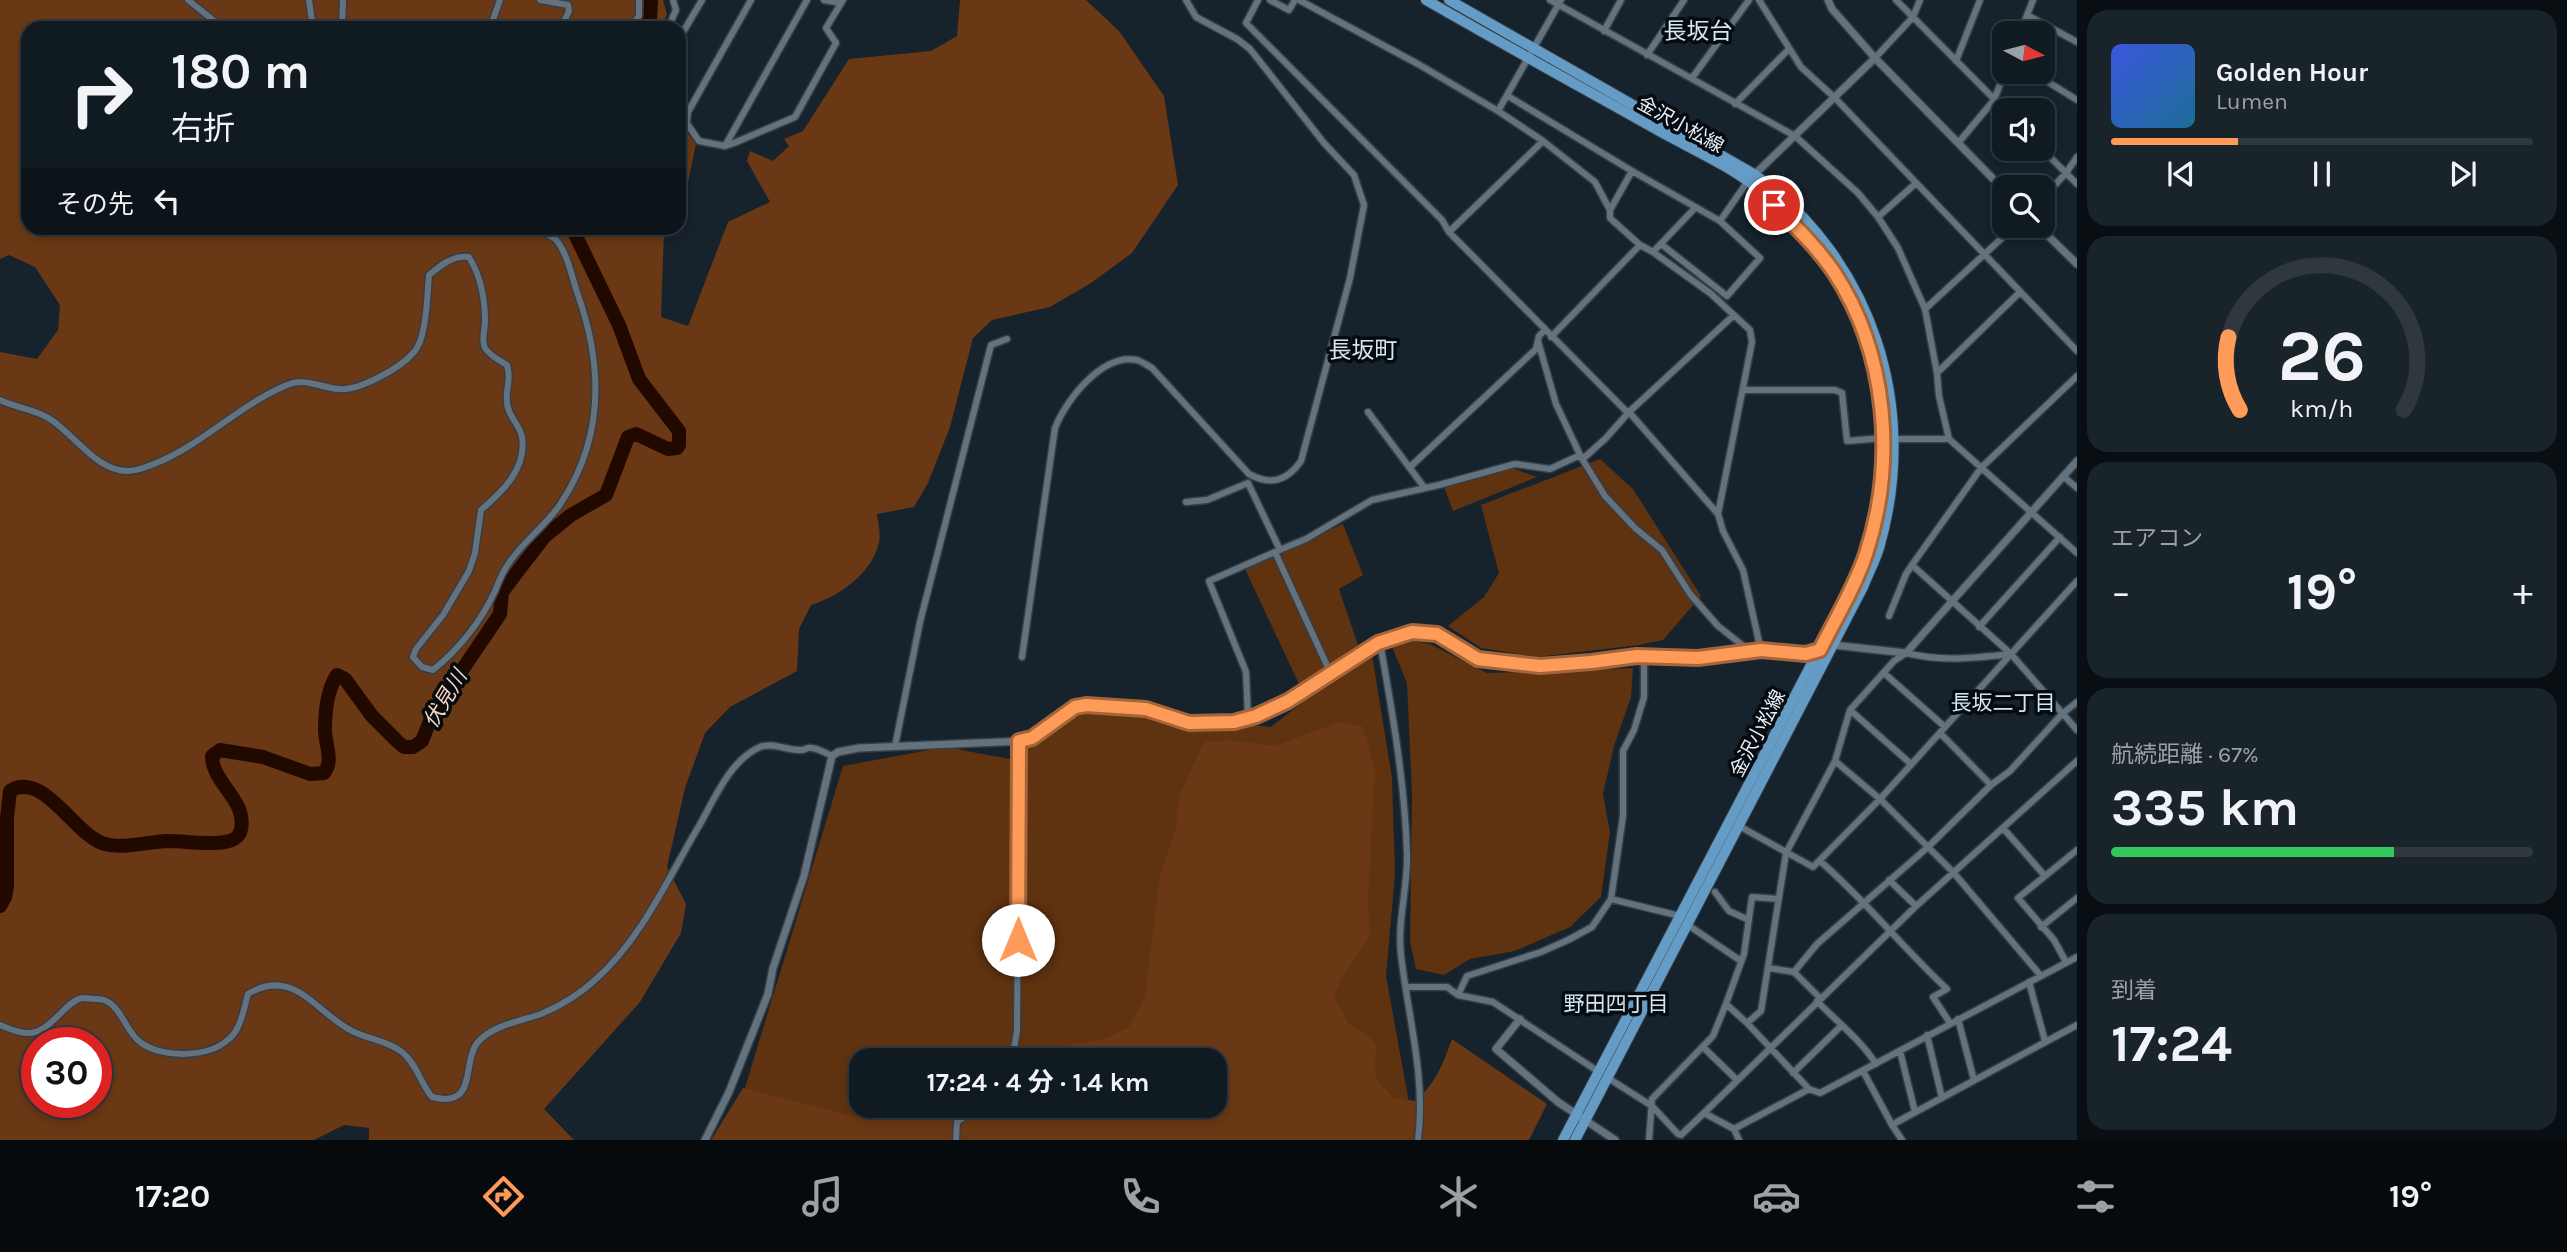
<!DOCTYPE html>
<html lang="ja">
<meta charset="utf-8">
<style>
body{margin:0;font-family:Karla,"Noto Sans JP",sans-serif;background:#19232a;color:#f1f3f6;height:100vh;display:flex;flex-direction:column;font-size:26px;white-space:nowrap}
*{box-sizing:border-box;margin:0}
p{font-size:23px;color:#9ca1a5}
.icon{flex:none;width:38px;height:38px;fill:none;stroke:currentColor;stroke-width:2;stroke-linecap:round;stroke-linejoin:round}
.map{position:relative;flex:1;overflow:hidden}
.details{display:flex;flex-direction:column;gap:10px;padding:10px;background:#090e12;width:490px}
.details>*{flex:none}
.top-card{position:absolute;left:21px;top:21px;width:665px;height:214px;border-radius:21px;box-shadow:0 4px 10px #0003,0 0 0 2px #30383f;background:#101a21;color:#f1f3f6;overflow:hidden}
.needle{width:46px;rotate:97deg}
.buttons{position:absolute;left:1992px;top:21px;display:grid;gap:14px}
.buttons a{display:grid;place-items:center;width:63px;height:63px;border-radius:14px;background:#101a21;box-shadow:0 4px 10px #0003,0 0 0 2px #30383f;font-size:35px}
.speed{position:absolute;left:21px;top:1027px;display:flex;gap:14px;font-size:35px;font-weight:700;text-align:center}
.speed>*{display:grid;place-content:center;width:91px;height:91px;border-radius:50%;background:#101a21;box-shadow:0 4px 10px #0003,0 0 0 2px #30383f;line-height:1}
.speed .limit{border:10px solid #d22;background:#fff;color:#111}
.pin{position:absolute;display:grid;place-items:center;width:60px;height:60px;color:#fff;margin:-30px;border:4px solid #fff;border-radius:50%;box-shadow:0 2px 7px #0007}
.me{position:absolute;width:77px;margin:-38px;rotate:0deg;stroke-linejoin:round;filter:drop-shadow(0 0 5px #0008)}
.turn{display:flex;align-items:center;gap:24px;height:147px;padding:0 35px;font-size:32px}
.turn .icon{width:91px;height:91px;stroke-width:2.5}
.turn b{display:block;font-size:49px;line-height:60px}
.then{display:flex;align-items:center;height:66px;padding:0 35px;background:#0003;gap:14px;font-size:26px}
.big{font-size:52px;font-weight:700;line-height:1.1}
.details .card{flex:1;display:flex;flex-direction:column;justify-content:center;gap:10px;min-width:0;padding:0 24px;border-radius:21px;background:#19232a}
.details .dial{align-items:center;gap:0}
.dial svg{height:182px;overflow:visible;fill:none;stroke:#30383f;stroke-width:7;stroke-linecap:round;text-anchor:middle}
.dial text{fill:#f1f3f6;stroke:none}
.song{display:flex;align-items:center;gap:21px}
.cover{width:84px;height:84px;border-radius:10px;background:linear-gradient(135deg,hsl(230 70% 55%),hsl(200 70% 35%))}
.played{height:7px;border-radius:4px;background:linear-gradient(90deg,#fe9b58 30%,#30383f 30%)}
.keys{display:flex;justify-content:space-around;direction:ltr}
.heat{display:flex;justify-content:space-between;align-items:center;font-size:38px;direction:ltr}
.charge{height:10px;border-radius:5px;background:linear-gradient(90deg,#34c759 67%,#30383f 0)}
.trip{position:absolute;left:849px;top:1048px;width:378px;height:70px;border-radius:21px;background:#101a21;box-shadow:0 4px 10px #0003,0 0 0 2px #30383f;font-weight:700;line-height:70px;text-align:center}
.tabs{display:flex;height:112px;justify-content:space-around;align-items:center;background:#060a0d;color:#9ca1a5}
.tabs .icon{width:49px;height:49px}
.tabs .on{color:#fe9b58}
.tabs b{font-size:32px;color:#f1f3f6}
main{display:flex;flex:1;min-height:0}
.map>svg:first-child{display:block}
.green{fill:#5f3210;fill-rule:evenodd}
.forest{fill:#6a3814;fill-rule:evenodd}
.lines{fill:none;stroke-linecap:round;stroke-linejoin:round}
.river{stroke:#220900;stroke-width:14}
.minor-casing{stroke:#353e47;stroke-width:9}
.tertiary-casing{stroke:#353e47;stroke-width:10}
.primary-casing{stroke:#353e47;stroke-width:12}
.minor{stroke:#64727e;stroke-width:6}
.tertiary{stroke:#64727e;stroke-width:7}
.primary{stroke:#649cc5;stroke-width:10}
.route-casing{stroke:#a56539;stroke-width:18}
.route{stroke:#fe9b58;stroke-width:12}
.labels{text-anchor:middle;stroke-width:7;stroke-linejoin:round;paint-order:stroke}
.street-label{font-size:19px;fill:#ebf3fa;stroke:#060b0f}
.water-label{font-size:21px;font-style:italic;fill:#f7d6c2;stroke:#060b0f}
.neighbourhood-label{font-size:21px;fill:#d5e6f3;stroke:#060b0f}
.quarter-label{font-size:23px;fill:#d5e6f3;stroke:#060b0f}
</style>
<main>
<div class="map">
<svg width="2077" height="1140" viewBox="0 0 2077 1140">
<rect width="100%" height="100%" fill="#16222c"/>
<path class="green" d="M 1600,459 L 1633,489 L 1701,596 L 1663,640 L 1639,645 L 1537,657 L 1481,648 L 1448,626 L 1484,597 L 1499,573 L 1481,505 Z
M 1512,468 L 1537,477 L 1453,511 L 1444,487 Z
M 1343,524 L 1363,575 L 1339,589 L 1358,645 L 1300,686 L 1245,569 Z
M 1388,637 L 1430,644 L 1487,673 L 1633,668 L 1631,697 L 1614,746 L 1603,794 L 1610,832 L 1601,897 L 1570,927 L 1515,951 L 1470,959 L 1444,975 L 1416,969 L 1410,942 L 1412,793 L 1407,683 Z
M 1371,648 L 1392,778 L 1395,874 L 1386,976 L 1408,1097 L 1404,1140 L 889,1140 L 744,1091 L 843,766 L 945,747 L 1010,759 L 1085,711 L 1271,727 ZM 861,1060 L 1214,1060 L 1214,1106 L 861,1106 Z"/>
<path class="forest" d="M 0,0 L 663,0 L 667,14 L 660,28 L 28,28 L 28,228 L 672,228 L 664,231 L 661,317 L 688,326 L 728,222 L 770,202 L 747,161 L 750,151 L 773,161 L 789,146 L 784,139 L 803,131 L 849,59 L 931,51 L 957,36 L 960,0 L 1086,0 L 1119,31 L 1164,96 L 1178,185 L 1132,253 L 1091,283 L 1050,307 L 992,320 L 973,338 L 950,427 L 928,483 L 914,507 L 877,514 C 878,522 881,534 879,542 C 873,573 838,597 811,605 L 799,629 L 797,671 L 730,707 L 705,733 L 685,788 L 667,867 L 686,904 L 681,933 L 640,1002 L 544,1109 L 574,1140 L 369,1140 L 369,1128 L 344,1125 L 314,1140 L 0,1140 L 0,352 L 37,359 L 58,330 L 60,305 L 35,267 L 9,255 L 0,259 ZM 37,1043 L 96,1043 L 96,1102 L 37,1102 Z
M 679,122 L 696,144 L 679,225 Z
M 1339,722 L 1362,726 L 1375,768 L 1368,901 L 1370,936 L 1342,977 L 1334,996 L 1348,1023 L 1372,1039 L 1377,1049 L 1374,1070 L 1378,1081 L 1394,1098 L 1415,1101 C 1436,1084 1443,1063 1452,1039 L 1547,1104 L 1529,1140 L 711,1140 L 743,1088 L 857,1117 L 875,1106 L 1214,1106 L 1214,1060 L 1028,1060 L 1039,1051 L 1107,1038 L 1129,1027 L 1145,996 L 1160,874 L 1175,831 L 1180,794 L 1204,742 L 1228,740 L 1275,746 Z
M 948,1046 L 954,1060 L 921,1060 L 936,1048 Z"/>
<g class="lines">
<path class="river" d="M 639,28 L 650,18 L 651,0
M 0,906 L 5,897 L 7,887 L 7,818 L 10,791 C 42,770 74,833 102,843 C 121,850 147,842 166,841 C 185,841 207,845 225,842 C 232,841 240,837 241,829 C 247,800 212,783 212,756 L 220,750 L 263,757 L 310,774 L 324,773 C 334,761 325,744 325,730 C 325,712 327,690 337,675 L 345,679 L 372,716 L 397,741 L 404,747 L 413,747 L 422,741 L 433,713 L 500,614 L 502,592 L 521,567 L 545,536 L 571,515 L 606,495 L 628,437 L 636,434 L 668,449 L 677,448 L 679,445 L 679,431 L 639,379 L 619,325 L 572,228"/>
<defs>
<path id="minor" d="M 188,0 L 223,28
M 309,0 L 313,28
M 540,0 L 568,5 L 569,11 L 561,28
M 824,0 L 841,3
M 1258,0 L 1246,23 L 1442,220 L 1449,232 L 1625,410 L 1629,412 L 1718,514
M 1270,0 L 1289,10 L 1295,0
M 1299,0 L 1418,64 L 1498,111 L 1543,141 L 1595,182 L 1610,210 L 1610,218 L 1640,245 L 1653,252 L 1695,208
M 1550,0 L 1795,136 L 1858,193 L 1878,217 L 1898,248 L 1925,309 L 1937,373 L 1939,396 L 1949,439 L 2077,553
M 1759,0 L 1801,67 L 1835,98 L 2077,351
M 1896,0 L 2005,110
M 2027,15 L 2077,42
M 342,28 L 343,0
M 490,28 L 500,0
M 630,28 L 639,16 L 639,0
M 668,28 L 676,10 L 673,0
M 1604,31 L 1621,0
M 2020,33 L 2033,0
M 679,39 L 702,0
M 1647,55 L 1684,0
M 1875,58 L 1913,17 L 1920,0
M 1956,61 L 1980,0
M 2032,72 L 2077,100
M 1692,78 L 1749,0
M 1508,96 L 1632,171 L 1720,221 L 1760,258 L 1727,296 L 1661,244
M 1735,104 L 1788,50
M 1498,111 L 1561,0
M 679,112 L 699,141 L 725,146 L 734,143 L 795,117 L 836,43 L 826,28 L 843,0
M 687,121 L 688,112 L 751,0
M 1959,142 L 1994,100 L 2005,72
M 725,146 L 807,0
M 2042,149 L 2077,184
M 2042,199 L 2066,173 L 2077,157
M 1610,210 L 1632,171
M 1878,217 L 1915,184
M 1720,221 L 1748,181
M 1449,232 L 1543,141
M 1653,252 L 1710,293 L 1750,330 L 1752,342 L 1718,514 L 1723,531 L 1743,570 L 1761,651
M 1925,309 L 2015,226
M 1551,337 L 1640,245
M 1538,341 L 1556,404 L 1581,457 L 1605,496 L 1635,528 L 1662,550 L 1690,594 L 1718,626 L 1751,652
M 1937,373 L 2020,292
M 2077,376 L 1981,468 L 1912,565 L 2011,654 L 2077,730
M 1743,390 L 1835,390 L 1842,393 L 1847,441 L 1883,438
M 0,400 C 16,408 35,409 50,419 C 75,435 96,471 128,471 C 137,471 146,467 154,464 C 202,445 239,405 287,385 C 305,377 321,388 339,389 C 359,391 401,368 414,352 C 427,338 427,295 429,275 C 441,265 453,255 469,257 C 480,275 485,299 485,321 C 485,330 481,340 485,348 C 490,356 499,360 507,365 C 512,381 505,388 507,402 C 507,415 520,425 522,437 C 527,469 502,492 481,510 L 475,553 L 469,571 L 443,615 L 416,649 L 413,657 L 422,667 L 433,670 C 459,649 481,621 495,591 C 499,581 502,572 509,563 C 523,541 547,525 561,503 C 604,438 603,366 578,295 C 572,278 568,255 557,241 C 552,235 541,231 534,228
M 1368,412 L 1424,487
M 1894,439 L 1949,439
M 1410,467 L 1536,349 L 1539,336 L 1544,331
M 2063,476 L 2077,488
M 1186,502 L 1207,500 L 1248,483 L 1280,550
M 1889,616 L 1906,574 L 1912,565
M 1979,627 L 2060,537
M 1378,643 L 1381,648 C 1393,716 1405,785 1407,854 C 1408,888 1397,921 1401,955 C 1408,1017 1426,1077 1418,1140
M 2011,654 C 1975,658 1942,662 1906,653 L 1894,661 L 1850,710 L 1835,761 L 1786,853 L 1761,1011 L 1747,1023 L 1809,1089 L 1820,1093 L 2077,957
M 1022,657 L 1055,428 C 1066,400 1102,353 1137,360 C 1143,362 1148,366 1152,368 L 1249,474 C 1271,486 1287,481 1301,461 L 1350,278 L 1364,205 L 1354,175 L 1324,143 L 1250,49 L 1237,39 L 1196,17 L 1186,0
M 1330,672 L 1275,552 L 1306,539 L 1372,500 L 1439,485 L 1515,464 L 1550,469 L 1576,457 L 1585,457 L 1606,438 L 1629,412 L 1734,315
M 1884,673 L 1945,727
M 1850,710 L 1911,764
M 1248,718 L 1246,672 L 1209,581 L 1275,552
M 1940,733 L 1991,785
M 895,746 L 920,622 L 991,345 L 1007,339
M 1835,761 L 1880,799 L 1953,872 L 2041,976
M 1739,826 L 1813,867 L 1880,799 L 2077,581
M 2003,828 L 2045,876
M 1820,861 C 1866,901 1903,948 1947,989 L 1933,997 L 1950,1023
M 1889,880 L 1916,906
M 1715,892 L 1729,911 L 1749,920
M 1611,899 L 1680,916
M 1688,925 L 1741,961
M 2041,927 L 2077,898
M 2066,962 L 2054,940 L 2018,898 L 2077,850
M 1769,968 L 1794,972 L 1820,998
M 1794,972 L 1817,944 L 1928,847 L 1991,785 L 2010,771 L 2062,714 L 2077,702
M 2029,982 L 2045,1041
M 1406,987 L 1447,987 L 1458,995 L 1493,1002 L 1599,1072
M 1458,995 L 1467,976 L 1541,952 L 1568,940 L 1592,927 L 1611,899 L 1623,816 L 1623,751 L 1634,730 L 1644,697 L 1644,662 L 1652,657
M 1817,1001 C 1837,1022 1860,1039 1876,1064
M 1726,1004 L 1744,954 L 1752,897 L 1779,899
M 1958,1019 L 1974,1080
M 0,1025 C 33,1039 39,1035 64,1010 C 69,1005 74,1000 82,998 C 86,998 93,999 98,999 C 120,1000 124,1030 140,1042 C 162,1059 210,1058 230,1038 C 241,1028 244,1008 248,994 C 294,966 316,1013 352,1031 C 368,1039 388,1041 402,1052 C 416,1063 421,1084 432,1097 C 479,1109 461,1062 478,1042 C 493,1025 521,1021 541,1014 C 560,1006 580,994 595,980 C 641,940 668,878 699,826 C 714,800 730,760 760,747 C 773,742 788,751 802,750 C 807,749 807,747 812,748 C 819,749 826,753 832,756
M 1927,1035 L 1942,1098
M 1704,1048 L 1737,1080
M 1900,1051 L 1915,1112
M 1012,1060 L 1017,1031 L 1019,741
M 1863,1071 L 1892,1125
M 1793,1073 L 1841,1026
M 1608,1078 L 1652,1106 L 1678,1134 L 1681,1135 L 1704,1113
M 1809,1089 L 1734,1129 L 1704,1113 L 1914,908 L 2077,761
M 1734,1129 L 1739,1140
M 956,1140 L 957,1122 L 979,1106
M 1649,1140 L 1652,1099 L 1713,1036 L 1726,1004 L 1747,1023
M 1902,1140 L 1892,1125 L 1897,1122 L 2077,1025"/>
<path id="tertiary" d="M 1828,0 L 1832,9 L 1875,58 L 2004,190
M 1752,177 L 1875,58
M 2038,226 L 2077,264
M 1520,1019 L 1496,1049 L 1558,1102 L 1615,1140
M 705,1140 L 729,1092 L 768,994 L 773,968 L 804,876 L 832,756 L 838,752 L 859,748 L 1024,741 L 1043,731 L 1075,707 L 1086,705 L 1146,709 L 1189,723 L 1234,722 L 1256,716 L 1288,701 L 1378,643 L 1412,632 L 1437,633 L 1478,659 L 1540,666 L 1637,656 L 1698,658 L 1761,651 L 1810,654 L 1833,645 L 1906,653 L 2077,461"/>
<path id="primary" d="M 1426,0 C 1501,43 1577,85 1652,127 C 1685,146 1729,165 1757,188 C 1767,196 1775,206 1784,214 C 1802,233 1822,252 1835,274 C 1892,368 1896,479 1856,579 L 1563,1140
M 1449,0 L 1754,174 C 1873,261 1920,407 1879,548 C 1875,561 1868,574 1863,587 L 1575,1140"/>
</defs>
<use href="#minor" class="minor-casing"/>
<use href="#tertiary" class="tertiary-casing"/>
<use href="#primary" class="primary-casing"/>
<use href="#minor" class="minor"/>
<use href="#tertiary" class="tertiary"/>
<use href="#primary" class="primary"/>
</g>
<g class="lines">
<defs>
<path id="route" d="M 1018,940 L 1019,741 L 1032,738 L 1075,707 L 1086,705 L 1146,709 L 1189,723 L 1234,722 L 1256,716 L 1288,701 L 1378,643 L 1412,632 L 1437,634 L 1478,659 L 1540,666 L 1591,662 L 1637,656 L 1698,658 L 1761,650 L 1806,654 L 1820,650 C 1836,618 1855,587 1866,554 C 1896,463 1888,354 1834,272 C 1817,247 1795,226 1774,205"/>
</defs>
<use href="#route" class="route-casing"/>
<use href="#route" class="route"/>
</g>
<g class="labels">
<g class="street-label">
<text transform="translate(1681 124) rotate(29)" y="7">金沢小松線</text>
<text transform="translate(1757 733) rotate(-62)" y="7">金沢小松線</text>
</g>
<g class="water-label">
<text transform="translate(445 699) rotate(-59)" y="7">伏見川</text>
</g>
<g class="neighbourhood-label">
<text x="2003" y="710">長坂二丁目</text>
<text x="1616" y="1011">野田四丁目</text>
</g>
<g class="quarter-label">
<text x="1698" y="39">長坂台</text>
<text x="1363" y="358">長坂町</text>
</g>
</g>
</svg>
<div class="buttons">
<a><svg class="needle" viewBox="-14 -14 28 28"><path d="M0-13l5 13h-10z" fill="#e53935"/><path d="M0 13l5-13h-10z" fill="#9ca1a5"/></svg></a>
<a><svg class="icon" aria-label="sound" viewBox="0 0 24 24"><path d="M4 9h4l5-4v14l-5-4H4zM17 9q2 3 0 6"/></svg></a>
<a><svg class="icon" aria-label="search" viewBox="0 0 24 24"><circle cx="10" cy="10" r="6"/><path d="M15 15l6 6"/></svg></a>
</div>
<div class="speed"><div class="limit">30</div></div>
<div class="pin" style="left:1774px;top:205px;background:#d93025"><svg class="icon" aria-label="arrive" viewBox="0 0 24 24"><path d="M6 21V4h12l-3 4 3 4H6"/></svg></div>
<svg class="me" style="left:1018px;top:940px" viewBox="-20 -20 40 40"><circle r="19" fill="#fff"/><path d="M0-13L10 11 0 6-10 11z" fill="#fe9b58"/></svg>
<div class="trip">17:24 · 4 分 · 1.4 km</div>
<div class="top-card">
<div class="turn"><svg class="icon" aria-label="right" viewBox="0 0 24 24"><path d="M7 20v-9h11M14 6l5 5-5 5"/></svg><div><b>180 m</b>右折</div></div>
<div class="then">その先<svg class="icon" aria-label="left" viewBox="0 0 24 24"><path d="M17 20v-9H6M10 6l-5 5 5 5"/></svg></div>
</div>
</div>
<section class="details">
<div class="card">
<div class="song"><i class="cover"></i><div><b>Golden Hour</b><p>Lumen</p></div></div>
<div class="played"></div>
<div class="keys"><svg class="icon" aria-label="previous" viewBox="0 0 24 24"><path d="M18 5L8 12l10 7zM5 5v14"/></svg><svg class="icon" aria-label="pause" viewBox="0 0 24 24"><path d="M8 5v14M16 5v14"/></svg><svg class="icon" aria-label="next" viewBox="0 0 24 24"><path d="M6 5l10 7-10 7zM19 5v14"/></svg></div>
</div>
<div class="card dial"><svg viewBox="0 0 100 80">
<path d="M14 69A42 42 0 1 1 86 69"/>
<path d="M14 69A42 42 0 0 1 9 37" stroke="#fe9b58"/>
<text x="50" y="56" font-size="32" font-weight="700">26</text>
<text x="50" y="72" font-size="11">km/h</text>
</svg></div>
<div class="card"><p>エアコン</p>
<div class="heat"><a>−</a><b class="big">19°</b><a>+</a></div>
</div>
<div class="card"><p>航続距離 · 67%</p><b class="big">335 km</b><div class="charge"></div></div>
<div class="card"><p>到着</p><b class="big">17:24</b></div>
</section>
</main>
<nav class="tabs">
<b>17:20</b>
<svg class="icon on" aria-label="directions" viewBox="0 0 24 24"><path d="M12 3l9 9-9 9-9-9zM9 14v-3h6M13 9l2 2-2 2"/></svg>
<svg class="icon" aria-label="music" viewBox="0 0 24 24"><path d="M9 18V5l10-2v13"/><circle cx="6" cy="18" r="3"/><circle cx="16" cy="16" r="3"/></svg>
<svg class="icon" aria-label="phone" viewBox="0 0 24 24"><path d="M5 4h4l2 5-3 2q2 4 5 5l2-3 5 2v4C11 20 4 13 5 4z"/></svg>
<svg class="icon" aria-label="climate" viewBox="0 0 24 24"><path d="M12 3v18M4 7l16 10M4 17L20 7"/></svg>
<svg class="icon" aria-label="car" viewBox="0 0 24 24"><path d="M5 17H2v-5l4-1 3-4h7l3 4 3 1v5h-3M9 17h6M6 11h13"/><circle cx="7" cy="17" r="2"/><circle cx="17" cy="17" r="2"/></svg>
<svg class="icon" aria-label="filters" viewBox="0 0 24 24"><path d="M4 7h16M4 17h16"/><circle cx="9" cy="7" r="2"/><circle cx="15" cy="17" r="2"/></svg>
<b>19°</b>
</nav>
